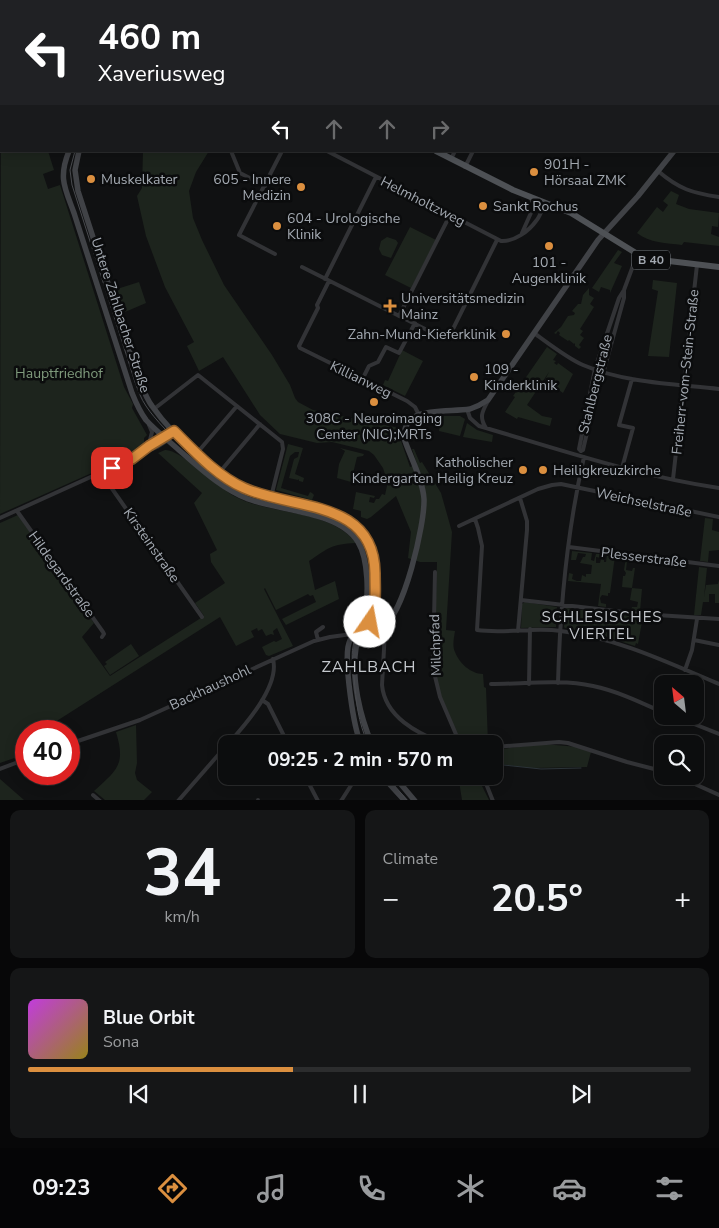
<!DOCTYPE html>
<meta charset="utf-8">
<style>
body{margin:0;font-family:"Nunito Sans",sans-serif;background:#151617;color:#f1f3f6;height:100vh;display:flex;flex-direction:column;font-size:19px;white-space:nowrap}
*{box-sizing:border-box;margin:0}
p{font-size:16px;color:#9a9c9e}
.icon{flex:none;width:28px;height:28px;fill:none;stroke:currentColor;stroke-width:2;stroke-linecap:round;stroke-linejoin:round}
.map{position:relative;height:800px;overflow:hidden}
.panel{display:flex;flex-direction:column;gap:10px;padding:10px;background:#070708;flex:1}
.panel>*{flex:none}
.hud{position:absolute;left:0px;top:0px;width:720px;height:152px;box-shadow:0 2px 12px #0003,0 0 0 1px #2c2d2e;background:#202124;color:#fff;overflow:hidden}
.needle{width:32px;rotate:332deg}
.controls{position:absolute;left:654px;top:675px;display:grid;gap:10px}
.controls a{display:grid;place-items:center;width:50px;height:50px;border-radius:10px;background:#0c0d0e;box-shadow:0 2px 12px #0003,0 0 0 1px #2c2d2e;font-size:25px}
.speed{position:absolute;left:15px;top:720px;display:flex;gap:10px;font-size:25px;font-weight:700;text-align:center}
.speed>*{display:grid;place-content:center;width:65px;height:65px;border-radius:50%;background:#0c0d0e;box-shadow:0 2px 12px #0003,0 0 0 1px #2c2d2e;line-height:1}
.speed .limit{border:8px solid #d22;background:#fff;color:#111}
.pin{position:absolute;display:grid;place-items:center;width:42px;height:42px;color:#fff;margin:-21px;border-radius:10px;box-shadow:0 2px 8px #0006}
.me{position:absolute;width:55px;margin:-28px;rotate:12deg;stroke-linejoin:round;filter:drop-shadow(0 0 4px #0008)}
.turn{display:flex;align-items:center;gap:18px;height:105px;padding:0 15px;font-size:22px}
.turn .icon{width:65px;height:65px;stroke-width:2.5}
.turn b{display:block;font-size:35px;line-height:42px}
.lanes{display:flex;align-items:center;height:48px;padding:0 15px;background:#0003;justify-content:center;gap:25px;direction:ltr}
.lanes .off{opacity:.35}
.big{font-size:38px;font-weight:700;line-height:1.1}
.panel .card{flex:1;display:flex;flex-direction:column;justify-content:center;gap:8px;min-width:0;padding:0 18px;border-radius:10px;background:#151617}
.panel .dial{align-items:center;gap:0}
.dial b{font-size:65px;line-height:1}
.song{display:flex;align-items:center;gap:15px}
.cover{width:60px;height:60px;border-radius:8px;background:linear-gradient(135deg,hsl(290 70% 55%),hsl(50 70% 35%))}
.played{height:5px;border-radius:2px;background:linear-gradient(90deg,#db8f3f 40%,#2c2d2e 40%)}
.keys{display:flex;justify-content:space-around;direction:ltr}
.heat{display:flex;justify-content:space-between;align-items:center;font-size:28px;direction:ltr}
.panel .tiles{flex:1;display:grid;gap:10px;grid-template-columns:1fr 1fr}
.card:last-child{grid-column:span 2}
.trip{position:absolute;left:218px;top:735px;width:285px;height:50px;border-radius:10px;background:#0c0d0e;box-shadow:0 2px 12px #0003,0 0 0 1px #2c2d2e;font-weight:700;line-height:50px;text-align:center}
.tab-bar{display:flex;height:80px;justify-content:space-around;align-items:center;background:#050506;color:#9a9c9e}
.tab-bar .icon{width:35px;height:35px}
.tab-bar .active{color:#db8f3f}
.tab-bar b{font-size:22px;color:#f1f3f6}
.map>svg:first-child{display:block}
.green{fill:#1d241d}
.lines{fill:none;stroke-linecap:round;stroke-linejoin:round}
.stream{stroke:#2c3439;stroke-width:1}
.street{stroke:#323336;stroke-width:4}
.secondary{stroke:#404246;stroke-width:5.5}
.primary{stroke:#4e5155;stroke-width:6}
.tram{stroke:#494b4f;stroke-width:1}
.route-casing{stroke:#8e5d29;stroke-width:12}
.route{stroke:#db8f3f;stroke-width:9}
.poi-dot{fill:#db8f3f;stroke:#0b0c0d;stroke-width:2}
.labels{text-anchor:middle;stroke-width:5;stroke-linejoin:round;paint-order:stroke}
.shield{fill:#0b0c0d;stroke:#757a80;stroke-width:1}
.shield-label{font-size:12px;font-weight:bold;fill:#a3a9b1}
.poi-label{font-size:14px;fill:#a3a9b1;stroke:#0b0c0d;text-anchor:start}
.street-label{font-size:14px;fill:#a3a9b1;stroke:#0b0c0d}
.park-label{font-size:14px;fill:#7f9a7c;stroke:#0b0c0d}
.neighbourhood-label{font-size:15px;letter-spacing:1px;fill:#c4c8cd;stroke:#0b0c0d}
.quarter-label{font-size:16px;letter-spacing:1px;fill:#c4c8cd;stroke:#0b0c0d}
</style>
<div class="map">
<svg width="719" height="801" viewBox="0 0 719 801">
<rect width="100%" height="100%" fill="#101112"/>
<path class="green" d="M 1,64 L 1,151 L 48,151 L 54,170 L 43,174 L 48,189 L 60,185 L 124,387 L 133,404 L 132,408 L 147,435 L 144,438 L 144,445 L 123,459 L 0,514 Z
M 143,151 L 209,151 L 196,172 L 189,191 L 193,218 L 202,240 L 224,285 L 272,355 L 290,385 L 295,398 L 298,402 L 313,410 L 399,428 L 400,438 L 410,467 L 417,464 L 412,449 L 414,449 L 420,463 L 422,462 L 441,493 L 452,532 L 446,630 L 455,631 C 454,638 452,646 455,652 C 459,663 471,674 483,674 L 484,687 L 486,688 L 488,744 L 467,744 L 459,738 L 441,696 L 434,668 L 437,562 L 420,562 L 408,558 L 411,532 L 396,496 L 371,517 L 367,519 L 361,517 L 361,511 L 353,509 L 356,492 L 375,496 L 374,498 L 370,497 L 369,502 L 374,503 L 376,499 L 379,499 L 382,494 L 385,495 L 387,486 L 386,477 L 383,468 L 374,455 L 369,451 L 332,442 L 317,443 L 280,434 L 260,415 L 223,357 L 199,371 L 187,346 L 194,342 L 165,287 L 146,236 L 137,196 L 142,188 Z
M 671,191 L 679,195 L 676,204 L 689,209 L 719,213 L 718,227 L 712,226 L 711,234 L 719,237 L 719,246 L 684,242 L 682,245 C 667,243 649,243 637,233 L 657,207 L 663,212 L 668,205 L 663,201 Z
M 410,227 L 436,240 L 411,288 L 385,275 Z
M 387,237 L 396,240 L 398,243 L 391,258 L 382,255 L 379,249 L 381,241 Z
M 618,250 L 622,252 L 614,263 L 622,266 L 610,293 L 610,290 L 601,287 L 599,292 L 592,288 Z
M 653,280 L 677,283 L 669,357 L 648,356 L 658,291 L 652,289 Z
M 139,282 L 146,303 L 125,312 L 117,289 Z
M 589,288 L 589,295 L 594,298 L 590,304 L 594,307 L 580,329 L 583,331 L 580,335 L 584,338 L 579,345 L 581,347 L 579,349 L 575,346 L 575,343 L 574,344 L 569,340 L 568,341 L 559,335 L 560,333 L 558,331 L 556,334 L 554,333 L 561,327 L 568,316 L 574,315 L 575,313 L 572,311 L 578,304 L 581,304 L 583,295 Z
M 547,347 L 557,354 L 553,360 L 556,361 L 554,363 L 557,365 L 558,363 L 573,374 L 563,393 L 545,380 L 549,372 L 527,405 L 542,416 L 552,418 L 550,426 L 518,417 L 517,419 L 505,412 L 515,397 L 513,396 Z
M 402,350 L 423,361 L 405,396 L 383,385 L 385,380 L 388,381 Z
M 441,416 L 460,416 L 465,419 L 460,436 L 439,431 Z
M 467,423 L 477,430 L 493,435 L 492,442 L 463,437 Z
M 288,444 L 303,448 L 295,474 L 304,478 L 303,482 L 299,481 L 299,479 L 298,480 L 289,478 L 294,459 L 298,457 L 299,452 L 295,452 L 290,456 L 281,488 L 308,496 L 310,492 L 312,493 L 314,495 L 312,500 L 276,490 Z
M 340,448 L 364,454 L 363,456 L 357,457 L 351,482 L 337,478 L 339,464 L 345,451 Z
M 165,450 C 180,449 217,486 234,496 C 270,516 329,508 356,543 C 331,544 329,548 309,561 L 315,590 L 335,581 L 339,599 L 286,625 L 282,619 L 316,602 L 313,595 L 310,596 L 308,594 L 276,610 L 265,588 L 264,589 L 293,646 L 269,656 L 266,655 L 262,647 L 274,641 L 276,642 L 282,639 L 277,628 L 273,631 L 274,635 L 271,634 L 266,636 L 262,629 L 258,631 L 257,628 L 251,631 L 254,637 L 236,646 L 220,617 L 41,731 L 26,731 L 26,742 L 24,744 L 26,754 L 0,763 L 0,523 L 18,515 L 94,623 L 82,637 L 110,676 L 204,616 L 195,603 L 225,583 L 211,562 L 210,554 L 217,550 L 194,503 L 202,493 L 158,453 Z
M 705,518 L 713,519 L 712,530 L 719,532 L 719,550 L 709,551 L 708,562 L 700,561 Z
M 572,551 L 592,553 L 591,560 L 594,561 L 596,554 L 602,554 L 601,558 L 596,557 L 596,563 L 600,563 L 601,559 L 604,560 L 604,562 L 606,562 L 607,555 L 615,556 L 610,593 L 608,593 L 608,596 L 602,595 L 600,598 L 601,603 L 606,604 L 606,607 L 598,606 L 601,584 L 568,581 L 569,573 L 573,574 L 572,579 L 577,581 L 581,581 L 582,575 L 586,577 L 586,574 L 591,574 L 592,565 L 580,563 L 583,557 L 585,557 L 586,554 L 578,553 L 576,560 L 571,560 Z
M 626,557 L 634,559 L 634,562 L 627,561 L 626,570 L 632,571 L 633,568 L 635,568 L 632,588 L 642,589 L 640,611 L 631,610 L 632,607 L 637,607 L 638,602 L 630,600 L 632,588 L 622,587 L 623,576 L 625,576 L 626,573 L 624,570 Z
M 699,567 L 707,568 L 704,597 L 706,585 L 718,584 L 719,580 L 719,603 L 715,603 L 715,594 L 709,594 L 709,602 L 703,602 L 701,615 L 694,615 Z
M 525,602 L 557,607 L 556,627 L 521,628 L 522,604 Z
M 566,608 L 636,617 L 636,621 L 642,622 L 638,644 L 636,643 L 635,646 L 604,636 L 565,628 L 564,627 L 565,609 Z
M 131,644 L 139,656 L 110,675 L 104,666 L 107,664 L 105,662 Z
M 136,725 L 137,763 L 135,773 L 137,780 L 152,792 L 144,800 L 105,800 L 94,791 C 117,770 126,765 116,732 Z
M 543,744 L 579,747 L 591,752 L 587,767 L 531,768 L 494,763 L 494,750 Z
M 477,776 L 489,800 L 462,800 L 459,781 Z
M 0,779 L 24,800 L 0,800 Z"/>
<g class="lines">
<path class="stream" d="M 494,764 L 541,769 L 581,768
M 446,776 L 448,780 L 461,780 L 471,776"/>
<path class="street" d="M 349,0 L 354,1
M 415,0 L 418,1
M 713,0 L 714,1
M 294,1 L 295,0
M 467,1 L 470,0
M 719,5 L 719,6
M 231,151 L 240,173 L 265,186
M 327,151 L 501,241 C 514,242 529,231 536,221 C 540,217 541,211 544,206 L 549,205
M 451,159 L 455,151
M 465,167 L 473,151
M 658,171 C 679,189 692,193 719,197
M 522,233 L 534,206 L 531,198
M 275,254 L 239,235 L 282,151
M 302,267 L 445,339 L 449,337 L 497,240
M 325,279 L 376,177
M 329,281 L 317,305 L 318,308 L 299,346 L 300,348 L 407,401 L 415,407 L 419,415
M 399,316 L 450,215
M 534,333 C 548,343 567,358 583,365 C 625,383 674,384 719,389
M 362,380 L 369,366 L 378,362 L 386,347 L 399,353 L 415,323
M 154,409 L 198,375 L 282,442 L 283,449 L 271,497
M 467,409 L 470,418 L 479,426 C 558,449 637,476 719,488
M 149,425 L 152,432 L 149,444
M 486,428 C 479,417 482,412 488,401
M 581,451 L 579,449 L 595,369 L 619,298 L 624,290 L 637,255
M 581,451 L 583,450 L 589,424 L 624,298 L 624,290
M 197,453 L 237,406
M 138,454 L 163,436 L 174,431
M 622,468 L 633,428 L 619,425 L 632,379
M 101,473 L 202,617
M 219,473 L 260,424
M 673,479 L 697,265
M 17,511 L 103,632 L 104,634 L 102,637
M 0,518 L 157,447 L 168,440 L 173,432
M 475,519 L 478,528 L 482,546 L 477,630 C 505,634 533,627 561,631 C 617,638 667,662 719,684
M 459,526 L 538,489 L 552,485 L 561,484 L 719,517
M 569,547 L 719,566
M 435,572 L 433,668 L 440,697 L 458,739 L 457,744
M 521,600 L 641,614 L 719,619
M 383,626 L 385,631 L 382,685 C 385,717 417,733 444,744
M 518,631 L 527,530 L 527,521 L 520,498
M 318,640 L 316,632 L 323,627
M 694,640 L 719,645
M 685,670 L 692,650 L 697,619
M 558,683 C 560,607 567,531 584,457
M 491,684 C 524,684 560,679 593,686 C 617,691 640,702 662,712
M 529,684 L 530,629
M 262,700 L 268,704 L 288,744
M 674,716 L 719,734
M 69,744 L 140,720 L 314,641 L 330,637 L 352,634
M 228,744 C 245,725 280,686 273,659
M 494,747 L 559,742 L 568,743 L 627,762 L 662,771
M 0,769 L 26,759
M 305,776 L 318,801
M 483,776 L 493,801
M 677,776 L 719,795
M 93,795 L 100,801
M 178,801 L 226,746
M 258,801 L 258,800
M 341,801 L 357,776"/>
<path class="secondary" d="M 122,1 L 123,0
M 133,1 L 134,0
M 69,151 C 58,178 65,188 74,213 L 132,393 C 136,403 140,412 146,420 C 156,431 169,441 180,451 C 201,469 222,489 248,499 C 280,511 339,511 358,542 C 368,558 370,598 363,616 C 358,627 350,635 348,647 C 345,666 353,726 361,744
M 79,151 L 75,170 L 78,191 L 139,379 C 143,389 146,398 152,406 C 173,436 221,481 256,493 C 291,505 342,503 365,537 C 377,554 379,599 371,618 C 367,629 358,636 356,648 C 351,678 360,717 372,744
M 367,626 C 372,628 377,629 382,627 C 404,616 425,523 424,499 C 423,481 411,458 405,441 C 399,404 446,413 470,409 C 476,407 482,404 488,400 L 598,240 L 638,196 L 674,151
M 382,776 L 405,801
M 394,776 L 415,801"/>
<path class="primary" d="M 439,0 L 439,1
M 59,1 L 62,0
M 88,1 L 90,0
M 216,1 L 217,0
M 0,32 L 1,31
M 0,57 L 1,56
M 436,151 L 513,190 L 571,213 L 644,258 L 719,267"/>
<path class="tram" d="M 82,1 L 84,0
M 129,1 L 129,0
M 0,50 L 1,49
M 75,151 L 70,170 L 72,185 L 135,382 C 138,390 141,399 146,406 C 163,432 220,483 249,494 C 281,505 340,508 361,536 C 373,552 375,599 368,617 C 364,628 354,635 353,647 C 351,657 353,667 354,677 C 356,701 358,722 368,744
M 386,776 L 408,801"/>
</g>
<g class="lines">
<defs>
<path id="route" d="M 112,468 L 132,459 L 149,446 L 174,431 C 195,452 217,476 244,488 C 293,510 374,499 375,573 C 375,590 377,606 370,622"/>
</defs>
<use href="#route" class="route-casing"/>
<use href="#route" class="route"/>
</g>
<g class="poi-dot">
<circle cx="534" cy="172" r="5"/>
<circle cx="91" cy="179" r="5"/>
<circle cx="301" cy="187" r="5"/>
<circle cx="483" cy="206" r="5"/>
<circle cx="277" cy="226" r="5"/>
<circle cx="549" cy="246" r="5"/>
<path d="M387.5 298.5h5v5h5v5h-5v5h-5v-5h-5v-5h5z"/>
<circle cx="506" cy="334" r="5"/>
<circle cx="474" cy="377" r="5"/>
<circle cx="374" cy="402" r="5"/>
<circle cx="523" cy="470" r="5"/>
<circle cx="543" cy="470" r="5"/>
</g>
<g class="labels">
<rect class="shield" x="632" y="250.5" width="38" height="19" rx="4"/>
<g class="shield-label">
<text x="651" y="264">B 40</text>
</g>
<g class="poi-label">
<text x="544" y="169">901H -<tspan x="544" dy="16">Hörsaal ZMK</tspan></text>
<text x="101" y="184">Muskelkater</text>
<text x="291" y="184" text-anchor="end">605 - Innere<tspan x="291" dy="16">Medizin</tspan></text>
<text x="493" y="211">Sankt Rochus</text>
<text x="287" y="223">604 - Urologische<tspan x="287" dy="16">Klinik</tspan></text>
<text x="549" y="267" text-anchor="middle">101 -<tspan x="549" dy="16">Augenklinik</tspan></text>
<text x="401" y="303">Universitätsmedizin<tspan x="401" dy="16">Mainz</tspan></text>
<text x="496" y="339" text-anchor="end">Zahn-Mund-Kieferklinik</text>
<text x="484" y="374">109 -<tspan x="484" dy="16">Kinderklinik</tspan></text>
<text x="374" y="423" text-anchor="middle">308C - Neuroimaging<tspan x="374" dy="16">Center (NIC);MRTs</tspan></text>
<text x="513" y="467" text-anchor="end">Katholischer<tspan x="513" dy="16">Kindergarten Heilig Kreuz</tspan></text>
<text x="553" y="475">Heiligkreuzkirche</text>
</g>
<g class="street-label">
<text transform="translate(423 201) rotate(27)" y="5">Helmholtzweg</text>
<text transform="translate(121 315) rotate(72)" y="5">Untere Zahlbacher Straße</text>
<text transform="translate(685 372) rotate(-84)" y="5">Freiherr-vom-Stein-Straße</text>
<text transform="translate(361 379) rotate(26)" y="5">Killianweg</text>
<text transform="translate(595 384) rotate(-76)" y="5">Stahlbergstraße</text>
<text transform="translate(644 502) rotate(12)" y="5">Weichselstraße</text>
<text transform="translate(152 545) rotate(55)" y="5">Kirsteinstraße</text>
<text transform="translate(644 557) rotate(7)" y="5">Plesserstraße</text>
<text transform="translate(62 574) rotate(54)" y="5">Hildegardstraße</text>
<text transform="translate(435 645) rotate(-92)" y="5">Milchpfad</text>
<text transform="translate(210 687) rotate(-25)" y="5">Backhaushohl</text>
</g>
<g class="park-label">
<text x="59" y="378">Hauptfriedhof</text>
</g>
<g class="neighbourhood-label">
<text x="602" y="622">SCHLESISCHES<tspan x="602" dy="17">VIERTEL</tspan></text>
</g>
<g class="quarter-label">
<text x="369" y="672">ZAHLBACH</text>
</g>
</g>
</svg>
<div class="controls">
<a><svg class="needle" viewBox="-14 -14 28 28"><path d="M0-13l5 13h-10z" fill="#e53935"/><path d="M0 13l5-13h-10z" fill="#9a9c9e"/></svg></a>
<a><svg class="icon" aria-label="search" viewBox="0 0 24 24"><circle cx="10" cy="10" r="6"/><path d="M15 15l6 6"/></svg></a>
</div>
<div class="speed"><div class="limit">40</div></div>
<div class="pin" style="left:112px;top:468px;background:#d93025"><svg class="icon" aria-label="arrive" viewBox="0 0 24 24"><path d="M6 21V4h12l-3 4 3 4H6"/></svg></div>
<svg class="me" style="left:370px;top:622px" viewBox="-20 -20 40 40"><circle r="19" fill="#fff"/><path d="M0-13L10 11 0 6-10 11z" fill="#db8f3f"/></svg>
<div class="trip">09:25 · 2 min · 570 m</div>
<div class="hud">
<div class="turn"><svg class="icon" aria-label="left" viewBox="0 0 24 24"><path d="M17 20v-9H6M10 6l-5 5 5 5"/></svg><div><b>460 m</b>Xaveriusweg</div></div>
<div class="lanes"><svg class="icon" aria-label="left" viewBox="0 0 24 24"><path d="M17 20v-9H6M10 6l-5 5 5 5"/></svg><svg class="icon off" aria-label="ahead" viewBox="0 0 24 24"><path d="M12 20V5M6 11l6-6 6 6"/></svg><svg class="icon off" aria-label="ahead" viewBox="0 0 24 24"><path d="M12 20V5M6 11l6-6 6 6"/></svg><svg class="icon off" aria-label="right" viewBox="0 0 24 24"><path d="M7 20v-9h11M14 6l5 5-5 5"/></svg></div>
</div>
</div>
<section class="panel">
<div class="tiles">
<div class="card dial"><b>34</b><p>km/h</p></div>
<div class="card"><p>Climate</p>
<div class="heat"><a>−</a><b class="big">20.5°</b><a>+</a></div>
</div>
<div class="card">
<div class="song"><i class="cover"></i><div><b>Blue Orbit</b><p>Sona</p></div></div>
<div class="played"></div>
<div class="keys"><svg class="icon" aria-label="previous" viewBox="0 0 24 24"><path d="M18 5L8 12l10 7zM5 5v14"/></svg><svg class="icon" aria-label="pause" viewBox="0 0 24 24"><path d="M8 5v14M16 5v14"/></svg><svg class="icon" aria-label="next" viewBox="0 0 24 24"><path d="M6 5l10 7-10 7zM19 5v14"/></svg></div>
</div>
</div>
</section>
<nav class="tab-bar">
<b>09:23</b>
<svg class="icon active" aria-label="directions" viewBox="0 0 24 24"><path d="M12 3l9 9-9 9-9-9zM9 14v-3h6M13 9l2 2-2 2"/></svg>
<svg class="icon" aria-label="music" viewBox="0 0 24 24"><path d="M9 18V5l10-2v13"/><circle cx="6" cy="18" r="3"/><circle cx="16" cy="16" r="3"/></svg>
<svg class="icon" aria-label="phone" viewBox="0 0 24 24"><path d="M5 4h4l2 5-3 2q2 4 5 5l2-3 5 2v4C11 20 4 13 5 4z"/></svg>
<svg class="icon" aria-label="climate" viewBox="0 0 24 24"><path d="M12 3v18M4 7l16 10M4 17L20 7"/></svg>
<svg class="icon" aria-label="car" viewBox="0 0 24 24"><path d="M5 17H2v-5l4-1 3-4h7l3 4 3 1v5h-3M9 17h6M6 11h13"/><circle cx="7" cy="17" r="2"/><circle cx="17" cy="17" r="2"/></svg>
<svg class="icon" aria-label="filters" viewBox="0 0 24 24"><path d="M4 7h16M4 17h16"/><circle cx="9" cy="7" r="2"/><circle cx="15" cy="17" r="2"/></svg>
</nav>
